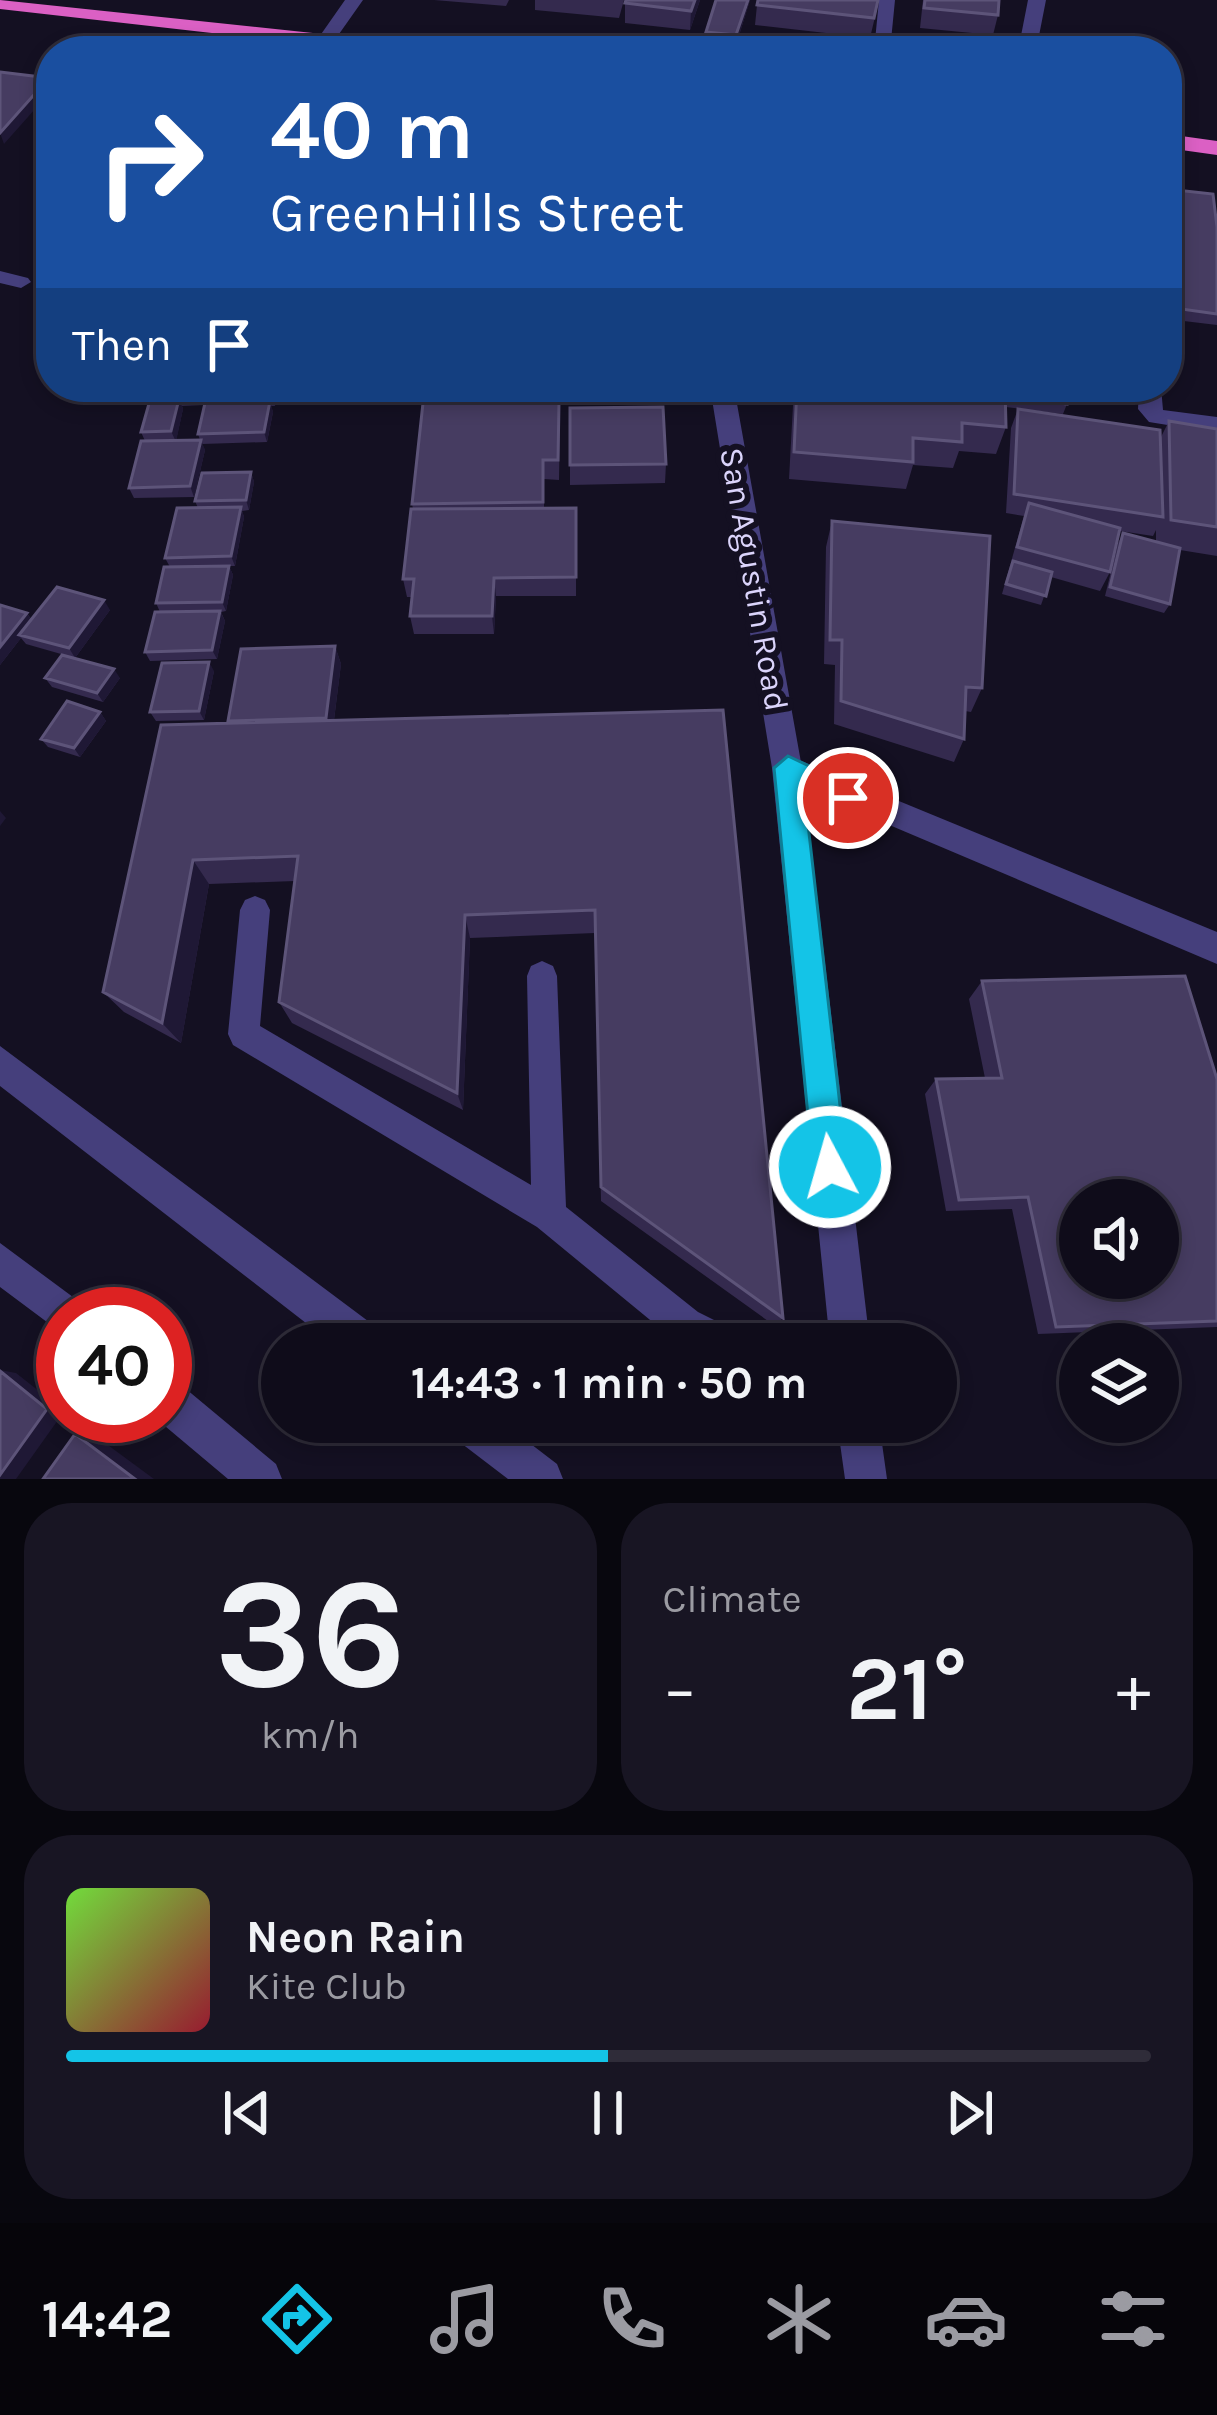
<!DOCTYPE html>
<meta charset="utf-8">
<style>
body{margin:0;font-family:Karla,sans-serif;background:#181523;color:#f1f3f6;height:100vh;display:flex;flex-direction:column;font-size:45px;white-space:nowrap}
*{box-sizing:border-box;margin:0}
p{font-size:39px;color:#9b9ba2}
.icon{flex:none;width:66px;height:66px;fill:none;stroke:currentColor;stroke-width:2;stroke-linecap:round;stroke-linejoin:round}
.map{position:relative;height:1479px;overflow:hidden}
.side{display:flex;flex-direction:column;gap:24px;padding:24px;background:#08070e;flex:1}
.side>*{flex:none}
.top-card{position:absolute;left:36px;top:36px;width:1146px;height:366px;border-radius:48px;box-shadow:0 6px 18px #0003,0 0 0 3px #2f2c39;background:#1a4fa0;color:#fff;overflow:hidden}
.tools{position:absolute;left:1059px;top:1179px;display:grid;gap:24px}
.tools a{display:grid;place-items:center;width:120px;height:120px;border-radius:50%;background:#0f0c1a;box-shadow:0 6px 18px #0003,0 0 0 3px #2f2c39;font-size:60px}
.speed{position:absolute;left:36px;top:1287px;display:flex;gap:24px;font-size:60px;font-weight:700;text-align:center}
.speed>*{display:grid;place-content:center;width:156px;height:156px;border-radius:50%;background:#0f0c1a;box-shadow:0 6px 18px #0003,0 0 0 3px #2f2c39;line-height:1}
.speed .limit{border:18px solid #d22;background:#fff;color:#111}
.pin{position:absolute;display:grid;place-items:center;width:102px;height:102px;color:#fff;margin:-51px;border:6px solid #fff;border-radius:50%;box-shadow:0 3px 12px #0007}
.me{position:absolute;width:132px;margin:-66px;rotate:354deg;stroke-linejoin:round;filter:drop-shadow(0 0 9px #0008)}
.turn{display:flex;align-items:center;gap:42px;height:252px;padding:0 36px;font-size:54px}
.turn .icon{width:156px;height:156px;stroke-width:2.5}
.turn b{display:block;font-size:84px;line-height:102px}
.then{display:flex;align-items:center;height:114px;padding:0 36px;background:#0003;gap:24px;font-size:45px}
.big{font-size:90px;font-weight:700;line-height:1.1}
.side .widget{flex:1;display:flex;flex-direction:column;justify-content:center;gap:18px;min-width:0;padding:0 42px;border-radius:48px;background:#181523}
.side .dial{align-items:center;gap:0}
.dial b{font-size:156px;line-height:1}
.song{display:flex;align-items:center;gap:36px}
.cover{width:144px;height:144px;border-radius:18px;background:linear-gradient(135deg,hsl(100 70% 55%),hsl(350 70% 35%))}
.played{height:12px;border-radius:6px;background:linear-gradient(90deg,#14c4e7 50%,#2f2c39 50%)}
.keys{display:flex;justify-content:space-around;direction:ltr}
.heat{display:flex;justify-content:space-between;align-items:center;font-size:66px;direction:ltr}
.side .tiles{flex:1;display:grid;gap:24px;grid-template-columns:1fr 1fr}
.widget:last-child{grid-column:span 2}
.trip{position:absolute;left:261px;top:1323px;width:696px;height:120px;border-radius:60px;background:#0f0c1a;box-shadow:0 6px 18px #0003,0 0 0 3px #2f2c39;font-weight:700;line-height:120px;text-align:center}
.tabs{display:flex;height:192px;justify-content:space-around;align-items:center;background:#06050a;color:#9b9ba2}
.tabs .icon{width:84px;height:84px}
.tabs .active{color:#14c4e7}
.tabs b{font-size:54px;color:#f1f3f6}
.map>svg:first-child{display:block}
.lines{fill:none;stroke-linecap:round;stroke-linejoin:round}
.service{fill:#453f7c;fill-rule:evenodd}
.minor{fill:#453f7c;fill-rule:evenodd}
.tertiary{fill:#453f7c;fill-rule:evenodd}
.trunk{fill:#db60c4;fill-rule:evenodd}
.wall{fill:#342a4e;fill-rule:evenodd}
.shaded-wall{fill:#1f1835}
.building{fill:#463c61;stroke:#5d5479;stroke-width:3;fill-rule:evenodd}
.route{fill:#14c4e7;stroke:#0d7f96;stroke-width:3}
.labels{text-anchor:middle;stroke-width:12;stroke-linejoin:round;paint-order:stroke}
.street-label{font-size:33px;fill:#dbd4fb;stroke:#141022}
</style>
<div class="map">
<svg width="1217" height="1479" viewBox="0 0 1217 1479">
<rect width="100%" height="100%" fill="#141022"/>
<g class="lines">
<path class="service" d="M 879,0 L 895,0 L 890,51 L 874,51 Z
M 0,271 L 28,278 L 31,282 L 21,288 L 0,283 Z
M 1139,387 L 1161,387 L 1163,410 L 1217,417 L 1217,433 L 1149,422 L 1138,409 Z
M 255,896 L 265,900 L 270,910 L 260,1026 L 531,1185 L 527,976 L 531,966 L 542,961 L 553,966 L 557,976 L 566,1207 L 698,1312 L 736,1331 L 741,1344 L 685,1344 L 672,1338 L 537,1227 L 233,1045 L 228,1034 L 240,910 L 245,900 Z"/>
<path class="minor" d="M 345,0 L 363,0 L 332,44 L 320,44 L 317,40 Z
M 1028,0 L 1046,0 L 1036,51 L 1018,51 Z
M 787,755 L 1217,932 L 1217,964 L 776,777 L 772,768 L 776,759 Z
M 0,1046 L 380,1330 L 386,1344 L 333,1344 L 0,1086 Z
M 0,1243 L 77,1300 L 83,1314 L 63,1314 L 63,1334 L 0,1287 Z
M 165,1378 L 180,1384 L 276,1464 L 282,1479 L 228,1479 L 153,1416 L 165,1416 Z
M 447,1422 L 502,1422 L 557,1464 L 563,1479 L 508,1479 L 453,1437 Z"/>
<path class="tertiary" d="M 710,387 L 734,387 L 802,768 L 870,1344 L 830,1344 L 772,768 Z
M 837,1422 L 879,1422 L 887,1479 L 845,1479 Z"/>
<path class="trunk" d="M 0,0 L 426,45 L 436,51 L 372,51 L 0,9 Z
M 1167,134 L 1217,141 L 1217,155 L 1167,148 Z"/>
</g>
<path class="wall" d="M 434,0 L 509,0 L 506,6 Z
M 535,0 L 624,0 L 619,18 L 535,10 Z
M 700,0 L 690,30 L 625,23 L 625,3 Z
M 750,0 L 736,45 L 705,42 L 706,32 Z
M 879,0 L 870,38 L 755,25 L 757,5 Z
M 923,0 L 999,0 L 998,15 L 993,35 L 920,28 Z
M 1167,189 L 1217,227 L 1217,325 L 1167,319 Z
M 213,387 L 209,403 L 216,403 L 214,396 L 279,387 L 275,406 L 271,406 L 273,412 L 267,442 L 202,444 L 205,450 L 194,497 L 134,498 L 129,488 L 145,441 L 141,432 L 152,400 L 150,396 ZM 204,405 L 198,434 L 200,440 L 176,440 L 183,409 L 182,406 Z
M 391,387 L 596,387 L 596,401 L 557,401 L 560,422 L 559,480 L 544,479 L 544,508 L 576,508 L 576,596 L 496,596 L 494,634 L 414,634 L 410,616 L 412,597 L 407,597 L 403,579 L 413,509 L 412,504 L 436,403 L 435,387 Z
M 794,387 L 1005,387 L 1006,427 L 996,454 L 959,451 L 953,468 L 913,465 L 906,489 L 789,479 Z
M 1007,387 L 1067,387 L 1067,404 L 1063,414 L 1006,407 Z
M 1018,409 L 1160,439 L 1169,421 L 1217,429 L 1217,556 L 1180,550 L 1170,604 L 1164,613 L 1105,596 L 1118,543 L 1123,533 L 1156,542 L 1156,530 L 1153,536 L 1120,531 L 1110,572 L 1100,591 L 1051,577 L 1041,605 L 1002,594 L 1024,516 L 1006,513 L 1011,428 Z
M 666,464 L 665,483 L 570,485 L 570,465 Z
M 251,472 L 254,482 L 249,510 L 242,511 L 244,517 L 235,566 L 229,566 L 233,575 L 226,611 L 221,612 L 225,621 L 217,659 L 150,661 L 145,652 L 160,612 L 156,603 L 170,567 L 165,558 L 198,508 L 195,501 Z
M 832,521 L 982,688 L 971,712 L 965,711 L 964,739 L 954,762 L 834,724 L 835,665 L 824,664 L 826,547 Z
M 0,605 L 27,613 L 31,619 L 110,610 L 75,658 L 26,644 L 21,638 L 0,665 Z
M 335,646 L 341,664 L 334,720 L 723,710 L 783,1318 L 775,1326 L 601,1201 L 595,933 L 470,938 L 463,1110 L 292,1023 L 279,1002 L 295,881 L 209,884 L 181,1043 L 124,1012 L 103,992 L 230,723 L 228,721 Z
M 214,671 L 204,720 L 156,721 L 150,712 Z
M 45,678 L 120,678 L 103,702 L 52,687 Z
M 100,712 L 106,721 L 80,757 L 48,747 L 41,739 Z
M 982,981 L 1217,1079 L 1217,1327 L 1038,1334 L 1012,1209 L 946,1211 L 925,1094 L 936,1079 L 985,1078 L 969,999 Z"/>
<path class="shaded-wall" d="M 695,0 L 700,0 L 690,30 L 691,11 Z
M 748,0 L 750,0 L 736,45 L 736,35 Z
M 49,78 L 51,91 L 4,144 L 0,133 Z
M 206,387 L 213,387 L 208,405 L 205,394 Z
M 273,387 L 279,387 L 275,406 L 272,395 Z
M 179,399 L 183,409 L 176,442 L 171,431 Z
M 270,401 L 273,412 L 267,442 L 264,432 Z
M 201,440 L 205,450 L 194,497 L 190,486 Z
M 251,472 L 254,482 L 249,510 L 246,500 Z
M 241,507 L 244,517 L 235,566 L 231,556 Z
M 229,566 L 233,575 L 226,611 L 222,602 Z
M 494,578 L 496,596 L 494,634 L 492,616 Z
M 104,600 L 110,610 L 75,658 L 69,648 Z
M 220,611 L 225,621 L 217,659 L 212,650 Z
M 27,613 L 33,623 L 19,635 L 21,638 L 0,665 L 0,647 Z
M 335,646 L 341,664 L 332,735 L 326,718 Z
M 209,662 L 214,671 L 204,720 L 199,711 Z
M 114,669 L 120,678 L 103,702 L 97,693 Z
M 100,712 L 106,721 L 80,757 L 74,748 Z
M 0,811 L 6,818 L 0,826 Z
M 193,860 L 209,884 L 181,1043 L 162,1023 Z
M 465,915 L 470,938 L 463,1110 L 457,1093 Z
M 0,1370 L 16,1373 L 63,1410 L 63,1413 L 16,1479 L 0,1479 Z
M 75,1434 L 97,1437 L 154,1479 L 135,1479 Z"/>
<path class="building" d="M 626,0 L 695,0 L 691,11 L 625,3 Z
M 716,0 L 748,0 L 736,35 L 706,32 Z
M 758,0 L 878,0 L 874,18 L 757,5 Z
M 925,0 L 999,0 L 998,15 L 924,8 Z
M 0,72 L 49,78 L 0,133 Z
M 1167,189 L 1213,194 L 1217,227 L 1217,314 L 1167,307 Z
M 153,387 L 206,387 L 205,394 L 150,396 Z
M 216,387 L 273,387 L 272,395 L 214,396 Z
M 435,387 L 556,387 L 556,395 L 435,396 Z
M 797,387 L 1005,387 L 1006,427 L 962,423 L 962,442 L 913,438 L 913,462 L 794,452 Z
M 1010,387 L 1067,387 L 1067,404 L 1010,396 Z
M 179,399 L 171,431 L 141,432 L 150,400 Z
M 270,401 L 264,432 L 198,434 L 205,403 Z
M 559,402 L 558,460 L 543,460 L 543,502 L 412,504 L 423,403 Z
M 663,407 L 666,464 L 570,465 L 570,408 Z
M 1018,409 L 1160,430 L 1163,517 L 1014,494 Z
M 1169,421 L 1217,429 L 1217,527 L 1171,520 Z
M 201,440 L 190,486 L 129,488 L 141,441 Z
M 251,472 L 246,500 L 195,501 L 202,473 Z
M 1029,503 L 1120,528 L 1110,572 L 1017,547 Z
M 241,507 L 231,556 L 165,558 L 177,508 Z
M 576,508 L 576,577 L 494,578 L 492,616 L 410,616 L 414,579 L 403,579 L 411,509 Z
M 832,521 L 990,536 L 982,688 L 966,687 L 964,739 L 841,701 L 842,640 L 830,640 Z
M 1123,533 L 1180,548 L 1170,604 L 1110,587 Z
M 1013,561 L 1052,572 L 1046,596 L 1006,584 Z
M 229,566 L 222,602 L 156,603 L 164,567 Z
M 57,587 L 104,600 L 69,648 L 19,635 Z
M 0,605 L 27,613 L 0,647 Z
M 220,611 L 212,650 L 145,652 L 155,612 Z
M 335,646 L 326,718 L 228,721 L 241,649 Z
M 62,655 L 114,669 L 97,693 L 45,678 Z
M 209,662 L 199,711 L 150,712 L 162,663 Z
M 67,701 L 100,712 L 74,748 L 41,739 Z
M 723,710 L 783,1318 L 601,1187 L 595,910 L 465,915 L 457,1093 L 279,1002 L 298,856 L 193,860 L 162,1023 L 103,992 L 161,725 Z
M 1185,976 L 1217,1079 L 1217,1321 L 1056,1327 L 1028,1197 L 959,1200 L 936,1079 L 1002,1078 L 982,981 ZM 1080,1200 L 1158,1200 L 1158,1278 L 1080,1278 Z
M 0,1371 L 47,1409 L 0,1475 Z
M 75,1434 L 135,1479 L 43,1479 Z"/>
<path class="route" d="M 788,756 L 858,789 L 862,798 L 848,810 L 804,789 L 847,1167 L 842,1179 L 830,1184 L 818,1179 L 813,1167 L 774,768 Z"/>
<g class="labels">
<g class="street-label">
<text transform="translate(755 579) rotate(80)" y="12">San Agustin Road</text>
</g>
</g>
</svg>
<div class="tools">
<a><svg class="icon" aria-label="sound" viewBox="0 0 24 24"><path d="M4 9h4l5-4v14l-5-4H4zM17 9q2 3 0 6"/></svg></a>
<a><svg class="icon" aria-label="layers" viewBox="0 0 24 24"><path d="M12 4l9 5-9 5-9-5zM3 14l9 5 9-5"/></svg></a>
</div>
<div class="speed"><div class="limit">40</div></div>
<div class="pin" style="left:848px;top:798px;background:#d93025"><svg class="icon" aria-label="arrive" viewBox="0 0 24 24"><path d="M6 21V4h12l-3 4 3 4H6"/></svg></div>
<svg class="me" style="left:830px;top:1167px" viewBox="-20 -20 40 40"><circle r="17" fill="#14c4e7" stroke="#fff" stroke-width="3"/><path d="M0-11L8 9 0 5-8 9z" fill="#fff"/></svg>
<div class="trip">14:43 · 1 min · 50 m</div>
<div class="top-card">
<div class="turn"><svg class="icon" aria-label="right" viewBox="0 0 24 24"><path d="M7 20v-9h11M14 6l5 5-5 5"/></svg><div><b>40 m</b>GreenHills Street</div></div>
<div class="then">Then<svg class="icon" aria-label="arrive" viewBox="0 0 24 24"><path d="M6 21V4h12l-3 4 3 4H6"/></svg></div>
</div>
</div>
<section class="side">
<div class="tiles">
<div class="widget dial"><b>36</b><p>km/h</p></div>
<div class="widget"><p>Climate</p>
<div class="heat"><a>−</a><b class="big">21°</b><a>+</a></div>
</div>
<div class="widget">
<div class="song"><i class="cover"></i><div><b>Neon Rain</b><p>Kite Club</p></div></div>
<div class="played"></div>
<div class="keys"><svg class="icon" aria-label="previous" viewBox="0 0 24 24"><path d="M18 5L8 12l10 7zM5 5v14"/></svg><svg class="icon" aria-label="pause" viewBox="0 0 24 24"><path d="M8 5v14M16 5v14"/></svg><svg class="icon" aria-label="next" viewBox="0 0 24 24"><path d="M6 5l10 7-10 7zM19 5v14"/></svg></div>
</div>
</div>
</section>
<nav class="tabs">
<b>14:42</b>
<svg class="icon active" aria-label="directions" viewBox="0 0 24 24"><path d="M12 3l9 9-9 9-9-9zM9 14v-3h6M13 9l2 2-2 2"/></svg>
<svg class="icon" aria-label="music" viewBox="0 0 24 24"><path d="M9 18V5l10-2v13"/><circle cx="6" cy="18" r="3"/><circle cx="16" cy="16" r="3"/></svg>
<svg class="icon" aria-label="phone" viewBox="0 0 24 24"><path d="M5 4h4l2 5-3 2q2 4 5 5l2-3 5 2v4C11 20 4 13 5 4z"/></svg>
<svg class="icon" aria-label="climate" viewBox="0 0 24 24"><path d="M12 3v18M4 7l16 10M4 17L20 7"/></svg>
<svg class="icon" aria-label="car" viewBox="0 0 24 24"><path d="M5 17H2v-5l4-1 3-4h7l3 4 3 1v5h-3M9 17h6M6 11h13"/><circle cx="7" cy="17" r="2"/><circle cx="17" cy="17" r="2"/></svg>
<svg class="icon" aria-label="filters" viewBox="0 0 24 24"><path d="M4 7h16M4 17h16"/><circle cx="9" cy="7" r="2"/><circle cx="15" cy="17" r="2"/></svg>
</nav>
